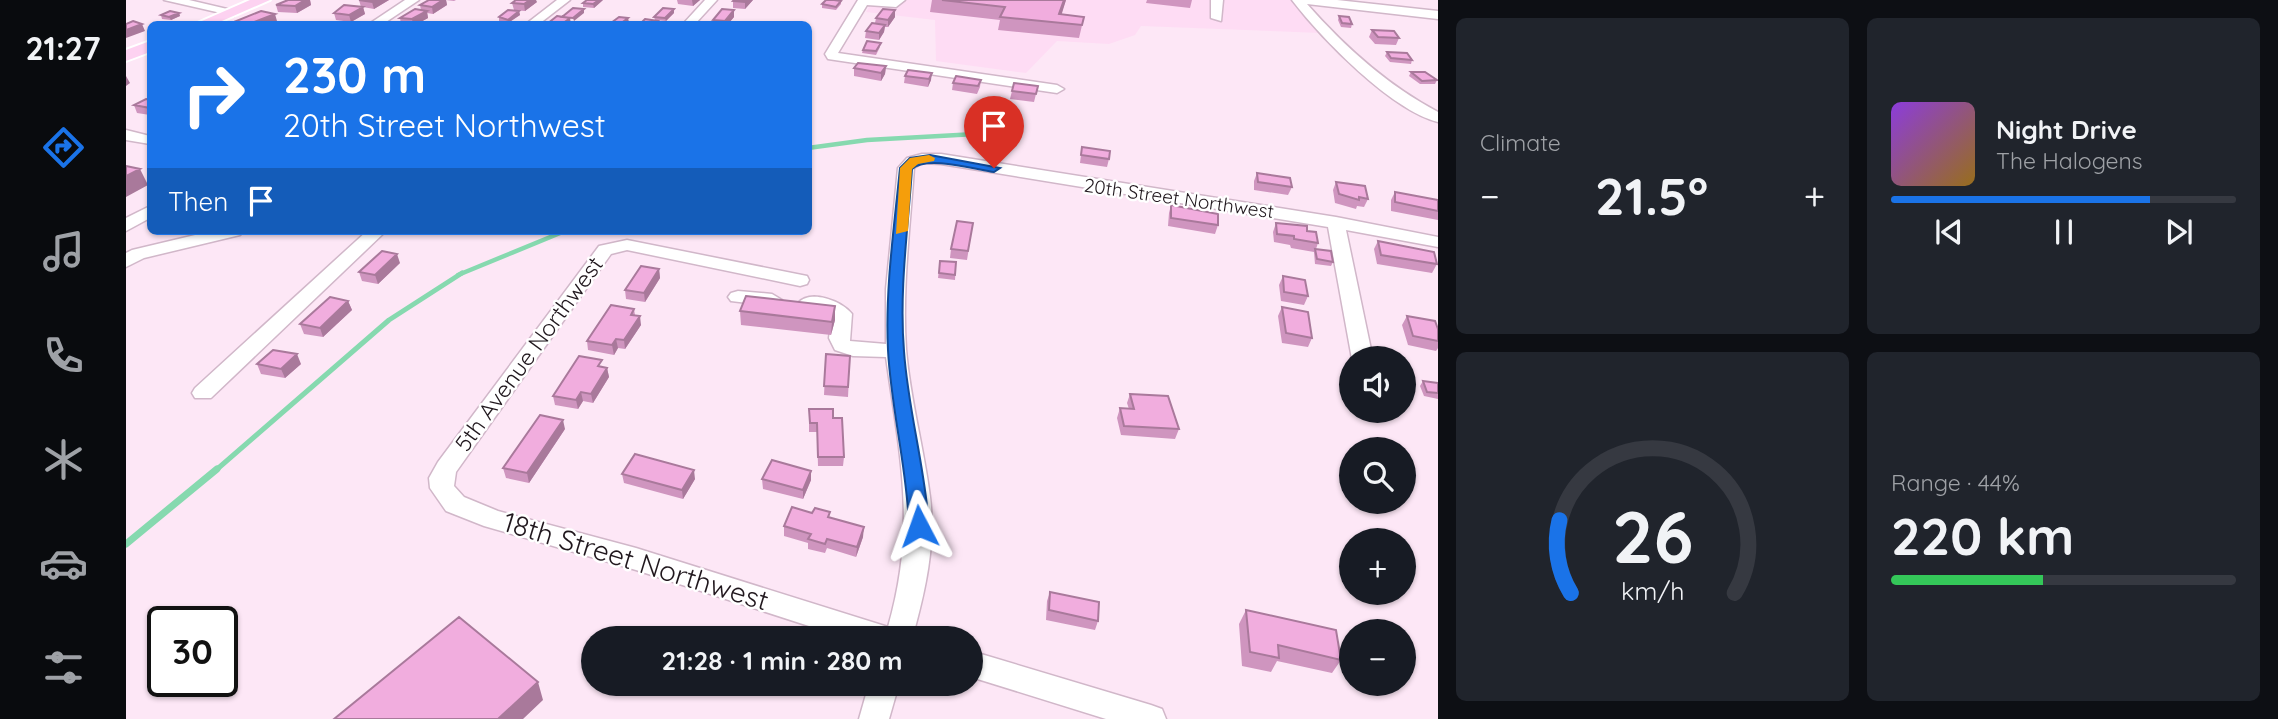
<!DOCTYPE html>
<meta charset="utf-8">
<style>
body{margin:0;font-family:Quicksand,sans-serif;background:#20242c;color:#f1f3f6;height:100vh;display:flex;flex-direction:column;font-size:26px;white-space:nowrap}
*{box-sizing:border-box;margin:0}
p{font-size:23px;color:#9ea1a6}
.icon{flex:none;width:38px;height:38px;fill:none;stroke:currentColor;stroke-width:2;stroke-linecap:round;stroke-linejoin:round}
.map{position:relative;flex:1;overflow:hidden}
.sheet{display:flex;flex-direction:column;gap:18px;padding:18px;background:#0d0f14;width:840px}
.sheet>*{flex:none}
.top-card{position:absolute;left:21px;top:21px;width:665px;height:214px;border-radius:10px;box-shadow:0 2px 5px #0004;background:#1a73e8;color:#fff;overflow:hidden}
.controls{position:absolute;left:1213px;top:346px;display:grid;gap:14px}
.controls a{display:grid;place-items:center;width:77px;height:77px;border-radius:50%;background:#171b24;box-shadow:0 2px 5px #0004;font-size:35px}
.speed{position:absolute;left:21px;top:606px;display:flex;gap:14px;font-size:35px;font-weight:700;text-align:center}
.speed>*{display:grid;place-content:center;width:91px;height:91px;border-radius:50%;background:#171b24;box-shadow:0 2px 5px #0004;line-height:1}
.speed .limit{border:4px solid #111;border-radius:10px;background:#fff;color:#111}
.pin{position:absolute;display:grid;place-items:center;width:60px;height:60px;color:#fff;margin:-72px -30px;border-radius:50% 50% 50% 0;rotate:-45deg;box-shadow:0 0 7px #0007}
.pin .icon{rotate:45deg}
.me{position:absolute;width:77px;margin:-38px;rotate:356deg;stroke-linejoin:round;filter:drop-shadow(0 0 5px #0008)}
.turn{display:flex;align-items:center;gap:24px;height:147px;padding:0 21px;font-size:32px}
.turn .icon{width:91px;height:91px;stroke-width:2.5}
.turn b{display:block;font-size:49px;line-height:60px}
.then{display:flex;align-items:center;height:66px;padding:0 21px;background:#0003;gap:14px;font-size:26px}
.big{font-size:52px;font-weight:700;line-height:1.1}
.sheet .widget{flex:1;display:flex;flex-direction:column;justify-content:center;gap:10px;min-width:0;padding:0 24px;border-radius:10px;background:#20242c}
.sheet .dial{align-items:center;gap:0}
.dial svg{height:182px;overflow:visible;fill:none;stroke:#363941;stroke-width:7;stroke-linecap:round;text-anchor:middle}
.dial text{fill:#f1f3f6;stroke:none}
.song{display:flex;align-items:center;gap:21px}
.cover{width:84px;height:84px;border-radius:10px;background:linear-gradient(135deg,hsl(270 70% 55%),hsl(40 70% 35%))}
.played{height:7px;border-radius:4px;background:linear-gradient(90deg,#1a73e8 75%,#363941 75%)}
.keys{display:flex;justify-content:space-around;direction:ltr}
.heat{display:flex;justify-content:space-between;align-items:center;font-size:38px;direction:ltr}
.charge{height:10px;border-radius:5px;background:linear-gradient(90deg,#34c759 44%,#363941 0)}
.sheet .tiles{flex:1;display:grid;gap:18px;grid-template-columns:repeat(2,1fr)}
.trip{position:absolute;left:455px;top:626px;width:402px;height:70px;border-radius:35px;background:#171b24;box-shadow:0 2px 5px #0004;font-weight:700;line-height:70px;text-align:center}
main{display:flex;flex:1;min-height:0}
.menu{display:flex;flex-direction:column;width:126px;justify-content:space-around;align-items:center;background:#090b0e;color:#9ea1a6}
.menu .icon{width:49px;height:49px}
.menu .on{color:#1a73e8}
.menu b{font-size:32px;color:#f1f3f6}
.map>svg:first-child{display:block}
.built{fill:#fedcf4}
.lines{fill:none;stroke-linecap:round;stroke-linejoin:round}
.stream-far2{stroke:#86d9af;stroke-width:4.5}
.stream-far1{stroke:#86d9af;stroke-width:5}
.stream{stroke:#86d9af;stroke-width:7}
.minor-casing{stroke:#d1b7c9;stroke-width:3}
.major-casing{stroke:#fff;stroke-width:4}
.minor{fill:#fff;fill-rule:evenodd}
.major{fill:#fdd2f1;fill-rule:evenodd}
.wall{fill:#cf95bf}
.shaded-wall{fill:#a9799b}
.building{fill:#f1adde;stroke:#a9799b;stroke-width:2}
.route{fill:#1a73e8;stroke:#114b97;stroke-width:2}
.slow{fill:#f59e0b}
.labels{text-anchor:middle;stroke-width:5;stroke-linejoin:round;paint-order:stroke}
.far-street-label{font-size:19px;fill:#20171d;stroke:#fff}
.street-label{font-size:23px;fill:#20171d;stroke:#fff}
.near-street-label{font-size:28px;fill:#20171d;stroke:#fff}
</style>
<main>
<nav class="menu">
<b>21:27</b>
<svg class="icon on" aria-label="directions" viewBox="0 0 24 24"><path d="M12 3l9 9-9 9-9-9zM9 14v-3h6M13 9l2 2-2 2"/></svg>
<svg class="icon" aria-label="music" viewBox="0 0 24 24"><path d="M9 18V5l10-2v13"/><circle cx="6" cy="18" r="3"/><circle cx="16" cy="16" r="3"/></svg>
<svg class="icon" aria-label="phone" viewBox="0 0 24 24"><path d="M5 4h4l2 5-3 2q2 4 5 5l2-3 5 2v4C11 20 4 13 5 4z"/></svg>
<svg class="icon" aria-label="climate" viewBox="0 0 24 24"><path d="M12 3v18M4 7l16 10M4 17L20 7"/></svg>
<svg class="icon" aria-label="car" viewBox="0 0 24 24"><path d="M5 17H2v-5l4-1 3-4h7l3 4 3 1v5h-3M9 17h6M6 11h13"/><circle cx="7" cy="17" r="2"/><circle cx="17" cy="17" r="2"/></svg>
<svg class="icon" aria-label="filters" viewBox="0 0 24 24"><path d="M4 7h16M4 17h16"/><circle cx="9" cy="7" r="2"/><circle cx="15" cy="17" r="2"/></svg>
</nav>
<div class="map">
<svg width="1312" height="719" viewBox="0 0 1312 719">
<rect width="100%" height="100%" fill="#fde7f6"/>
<path class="built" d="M 747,0 L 1165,0 L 1195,33 L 1015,26 L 1009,35 L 983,44 L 931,41 L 900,73 L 810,61 L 809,20 L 740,12 Z"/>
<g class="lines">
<path class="stream-far2" d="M 682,148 L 741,140 L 868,133
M 332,275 L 439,231"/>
<path class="stream-far1" d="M 89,471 L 263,320 L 336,273"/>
<path class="stream" d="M 0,544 L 91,469"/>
<defs>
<path id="minor" d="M 38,0 L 63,0 L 114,12 L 108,16 Z
M 279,0 L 293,0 L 257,24 L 243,24 Z
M 431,0 L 444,0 L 413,24 L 400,24 Z
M 579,0 L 591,0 L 569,24 L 557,24 Z
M 732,0 L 779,0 L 770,7 L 741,5 L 712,53 L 931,85 L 938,89 L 931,93 L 702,59 L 699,54 Z
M 1085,0 L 1097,0 L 1095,21 L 1085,18 Z
M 1166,0 L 1211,0 L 1312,11 L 1312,19 L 1181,4 C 1219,47 1261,85 1312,112 L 1312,122 C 1265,110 1196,39 1166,0 Z
M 0,130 L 24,136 L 24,144 L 0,140 Z
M 796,154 L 815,154 L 1210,217 L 1312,237 L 1312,247 L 1220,230 L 1247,359 L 1226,359 L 1202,227 L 815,164 L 796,163 L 788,168 C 784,228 776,289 780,349 C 784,399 798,448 804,497 C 810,546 799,592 786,639 L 723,639 L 510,570 L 358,526 L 320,511 L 304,488 L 303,478 L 312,462 L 473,246 L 501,240 L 681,276 L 683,280 L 681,284 L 674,286 L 501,250 L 485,254 L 330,472 L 328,486 L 338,497 L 372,511 L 510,548 L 762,627 C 791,526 774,457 760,357 L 727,356 L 709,350 L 703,338 L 706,316 L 699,310 L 675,307 L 672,303 C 685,289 716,301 726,314 L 724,341 L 760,344 L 760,289 L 772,168 L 781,158 Z
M 24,206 L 24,218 L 0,231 L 0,218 Z
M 86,231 L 117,231 L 114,235 L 18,258 L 0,267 L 0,253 L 6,250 Z
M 241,231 L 260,231 L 85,398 L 69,398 L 66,393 L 69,388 Z
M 612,291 L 646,294 L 656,300 L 646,306 L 605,301 L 602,297 L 605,293 Z
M 845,651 L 1025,705 L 1036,709 L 1040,719 L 980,719 L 845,677 Z
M 743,684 L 773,684 L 763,719 L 733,719 Z"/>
<path id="major" d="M 124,0 L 144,0 L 89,24 L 69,24 Z
M 24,41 L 24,52 L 0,61 L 0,50 Z"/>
</defs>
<use href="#minor" class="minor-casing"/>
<use href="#major" class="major-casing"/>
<use href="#minor" class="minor"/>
<use href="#major" class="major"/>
</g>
<path class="wall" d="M 162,0 L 184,0 L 185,5 L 171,13 L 152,12 L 150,5 Z
M 233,0 L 263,0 L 248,9 L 237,7 L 239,14 L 225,22 L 210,20 L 208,13 L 235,7 Z
M 303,0 L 330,0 L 328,1 L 320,0 L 321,5 L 307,14 L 301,13 L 302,18 L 291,24 L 275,24 L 274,18 L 295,10 L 294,5 Z
M 477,0 L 468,8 L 457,7 L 457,3 Z
M 551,0 L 574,0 L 567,6 L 552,4 Z
M 627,0 L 619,9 L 607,8 L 607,1 Z
M 806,0 L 940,0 L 935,14 L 958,17 L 953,38 L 872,30 L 874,20 L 804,12 Z
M 1021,0 L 1066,0 L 1064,8 L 1020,3 Z
M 715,1 L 715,4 L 710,10 L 696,8 L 696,4 Z
M 411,2 L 399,11 L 388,10 L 386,3 Z
M 608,10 L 608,17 L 602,24 L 587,24 L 587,20 Z
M 393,11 L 394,15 L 382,23 L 373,21 L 373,17 Z
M 53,13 L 54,16 L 45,20 L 36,19 L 35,15 Z
M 548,13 L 540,21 L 529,20 L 528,17 Z
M 1213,16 L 1226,24 L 1225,28 L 1215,27 L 1212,20 Z
M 769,17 L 762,27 L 759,27 L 758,32 L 753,40 L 739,38 L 740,31 L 749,23 L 750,18 Z
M 1246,30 L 1273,38 L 1270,45 L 1249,44 L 1243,37 Z
M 754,47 L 750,55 L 736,53 L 737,50 Z
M 1261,52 L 1286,60 L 1285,64 L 1264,62 L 1259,56 Z
M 760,66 L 759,74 L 755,81 L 728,76 L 728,68 Z
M 782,70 L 805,80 L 802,87 L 778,83 L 779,76 Z
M 1285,72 L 1311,80 L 1309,84 L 1294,84 L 1283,76 Z
M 855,80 L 854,87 L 851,94 L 826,90 L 827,83 Z
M 912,86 L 908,102 L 884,99 L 886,91 Z
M 24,100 L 24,115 L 11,113 L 8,105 Z
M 956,147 L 983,159 L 981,167 L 954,163 Z
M 1131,173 L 1166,187 L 1162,195 L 1128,190 L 1128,181 Z
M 1210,182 L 1242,199 L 1238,207 L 1231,206 L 1230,209 L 1209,203 L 1207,190 Z
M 1269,192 L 1312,200 L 1312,220 L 1265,211 L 1265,200 Z
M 1045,205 L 1092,225 L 1089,234 L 1042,226 L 1043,213 Z
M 847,223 L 841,260 L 824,258 L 825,249 Z
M 1150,223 L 1181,231 L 1192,243 L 1190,249 L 1207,262 L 1205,266 L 1189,264 L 1188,252 L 1165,248 L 1164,245 L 1148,242 L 1147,232 Z
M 1252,241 L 1311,264 L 1306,273 L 1251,264 L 1248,249 Z
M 814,261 L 830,262 L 829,280 L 812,278 Z
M 274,263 L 252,284 L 236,281 L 233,272 Z
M 533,269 L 534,278 L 519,302 L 500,299 L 499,290 Z
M 1157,276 L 1182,296 L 1178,305 L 1155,301 L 1153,285 Z
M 222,301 L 226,310 L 197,337 L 178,334 L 174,324 Z
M 709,306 L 709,320 L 705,335 L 615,325 L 614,311 Z
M 1156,307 L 1186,338 L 1182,347 L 1156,343 L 1152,316 Z
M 508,309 L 509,315 L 515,325 L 499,349 L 492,348 L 488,355 L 462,350 L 461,341 Z
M 1281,316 L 1312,329 L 1312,348 L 1310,351 L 1282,345 L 1276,325 Z
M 700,354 L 724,356 L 722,397 L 698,395 Z
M 131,364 L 175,364 L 159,378 L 135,374 Z
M 477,367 L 481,368 L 483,377 L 467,403 L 457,401 L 452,409 L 429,405 L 427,396 Z
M 1297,381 L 1312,383 L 1312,399 L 1298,396 L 1294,386 Z
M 1004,394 L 1053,429 L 1049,439 L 995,435 L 991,418 L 994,408 L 1003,409 L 1001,403 Z
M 683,409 L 718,457 L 717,466 L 692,466 L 691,432 L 683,432 Z
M 439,429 L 403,483 L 380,478 L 377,468 Z
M 685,471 L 685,480 L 677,499 L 637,489 L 636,479 Z
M 496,474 L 569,479 L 557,499 L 498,483 Z
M 704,512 L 703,518 L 737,537 L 730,557 L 701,548 L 699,553 L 682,549 L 682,543 L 658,536 L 658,526 L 686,513 Z
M 924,592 L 972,621 L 969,630 L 920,620 L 921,601 Z
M 1120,610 L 1215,660 L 1206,673 L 1151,661 L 1145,672 L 1116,666 L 1113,624 Z"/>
<path class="shaded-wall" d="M 179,0 L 184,0 L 185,5 L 171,13 L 169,6 Z
M 249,0 L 263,0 L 248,9 L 246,2 Z
M 317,0 L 320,0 L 321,5 L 307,14 L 306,7 Z
M 404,0 L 410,0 L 411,2 L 399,11 L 398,4 Z
M 473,0 L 477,0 L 468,8 L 467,4 Z
M 566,0 L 574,0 L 567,6 Z
M 621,0 L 627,0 L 619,9 L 619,2 Z
M 938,0 L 940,0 L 933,23 L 933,14 Z
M 237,7 L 239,14 L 225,22 L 223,15 Z
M 458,9 L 458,13 L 448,21 L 447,18 Z
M 548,9 L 548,13 L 540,21 L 539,18 Z
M 608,10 L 608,17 L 602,24 L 599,24 L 599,21 Z
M 769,10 L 769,17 L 762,27 L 762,20 Z
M 301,11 L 302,18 L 291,24 L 287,24 L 286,19 Z
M 393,11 L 394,15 L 382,23 L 382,20 Z
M 53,13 L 54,16 L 45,20 L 43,17 Z
M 149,14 L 151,21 L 142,24 L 123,24 Z
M 444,18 L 445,24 L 436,24 Z
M 502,18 L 503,22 L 499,24 L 494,24 Z
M 16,24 L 19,31 L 0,38 L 0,30 Z
M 759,25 L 758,32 L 753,40 L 753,33 Z
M 760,66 L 759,74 L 755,81 L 755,73 Z
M 806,73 L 805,80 L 802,87 L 803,79 Z
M 0,76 L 4,83 L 0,86 Z
M 14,169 L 22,185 L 0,197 L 0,176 Z
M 271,254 L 274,263 L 252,284 L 249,275 Z
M 533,269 L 534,278 L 519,302 L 518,293 Z
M 222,301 L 226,310 L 197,337 L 194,328 Z
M 709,306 L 709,320 L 705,335 L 706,322 Z
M 514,316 L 515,325 L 499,349 L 498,340 Z
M 490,339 L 492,348 L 488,355 L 486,345 Z
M 171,354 L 175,364 L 159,378 L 155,369 Z
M 481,368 L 483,377 L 467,403 L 465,394 Z
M 455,392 L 457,401 L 452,409 L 450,400 Z
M 437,420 L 439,429 L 403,483 L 401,473 Z
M 568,470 L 569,479 L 557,499 L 556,490 Z
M 685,471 L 685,480 L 677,499 L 677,490 Z
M 738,527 L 737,537 L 730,557 L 731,547 Z
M 412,682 L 417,700 L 397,719 L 372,719 Z"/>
<path class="building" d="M 162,0 L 179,0 L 169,6 L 150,5 Z
M 233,0 L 249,0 L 246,2 Z
M 303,0 L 317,0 L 306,7 L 294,5 Z
M 390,0 L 404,0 L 398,4 L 386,3 Z
M 461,0 L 473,0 L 467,4 L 457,3 Z
M 608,0 L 621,0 L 619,2 L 607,1 Z
M 700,0 L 708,0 L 715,1 L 710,7 L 696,4 Z
M 816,0 L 938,0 L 933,14 L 958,17 L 956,25 L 874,17 L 879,7 Z
M 218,5 L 237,7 L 223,15 L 208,13 Z
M 447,8 L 458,9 L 447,18 L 436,17 Z
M 537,8 L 548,9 L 539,18 L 528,17 Z
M 289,9 L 301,11 L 286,19 L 274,18 Z
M 596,9 L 608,10 L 599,21 L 587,20 Z
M 757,9 L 769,10 L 762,20 L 750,18 Z
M 382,10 L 393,11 L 382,20 L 373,17 Z
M 44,11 L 53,13 L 43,17 L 35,15 Z
M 135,11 L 149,14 L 123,24 L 103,24 Z
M 431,16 L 444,18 L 436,24 L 421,24 Z
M 1213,16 L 1223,17 L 1226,24 L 1216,23 Z
M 493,17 L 502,18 L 494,24 L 485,23 Z
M 519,19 L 532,21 L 529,24 L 514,24 Z
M 7,21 L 16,24 L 0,30 L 0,24 Z
M 746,23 L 759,25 L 753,33 L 740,31 Z
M 1246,30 L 1268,31 L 1273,38 L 1252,37 Z
M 741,41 L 755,43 L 750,51 L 737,50 Z
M 1261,52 L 1281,53 L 1286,60 L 1265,58 Z
M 732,63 L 760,66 L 755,73 L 728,68 Z
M 782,70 L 806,73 L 803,79 L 779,76 Z
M 1285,72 L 1299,72 L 1311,80 L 1296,81 Z
M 830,76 L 855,80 L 852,86 L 827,83 Z
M 888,83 L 912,86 L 910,94 L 886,91 Z
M 20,99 L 24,100 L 24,108 L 8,105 Z
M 956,147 L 984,151 L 983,159 L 955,155 Z
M 0,166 L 14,169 L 0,176 Z
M 1131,173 L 1164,178 L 1166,187 L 1132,182 Z
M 1210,182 L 1239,186 L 1242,199 L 1233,197 L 1233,200 L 1213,194 Z
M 1269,192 L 1312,200 L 1312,211 L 1269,202 Z
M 1045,205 L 1092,214 L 1092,225 L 1045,218 Z
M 831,221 L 847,223 L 842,251 L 825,249 Z
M 1150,223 L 1181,226 L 1181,231 L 1190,232 L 1192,243 L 1168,239 L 1168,236 L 1151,234 Z
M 1252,241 L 1308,252 L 1311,264 L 1255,255 Z
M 1189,249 L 1205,251 L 1207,262 L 1191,259 Z
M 256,251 L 271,254 L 249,275 L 233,272 Z
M 814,261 L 830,262 L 829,275 L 813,273 Z
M 515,266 L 533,269 L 518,293 L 499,290 Z
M 1157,276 L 1179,280 L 1182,296 L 1158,292 Z
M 620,296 L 709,306 L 706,322 L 614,311 Z
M 204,297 L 222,301 L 194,328 L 174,324 Z
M 485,305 L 508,309 L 505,315 L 514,316 L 498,340 L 490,339 L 486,345 L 461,341 Z
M 1156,307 L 1182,312 L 1186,338 L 1160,333 Z
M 1281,316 L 1309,321 L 1312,329 L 1312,341 L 1287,336 Z
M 147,350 L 171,354 L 155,369 L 131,364 Z
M 700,354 L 724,356 L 722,387 L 698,386 Z
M 453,356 L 476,360 L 472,366 L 481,368 L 465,394 L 455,392 L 450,400 L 427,396 Z
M 1297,381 L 1312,383 L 1312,393 L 1301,392 Z
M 1004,394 L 1042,396 L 1053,429 L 998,426 L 994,408 L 1008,409 Z
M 683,409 L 707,409 L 707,418 L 716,418 L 718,457 L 692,457 L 691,423 L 684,423 Z
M 414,415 L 437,420 L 401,473 L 377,468 Z
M 509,454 L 568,470 L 556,490 L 496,474 Z
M 646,460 L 685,471 L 677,490 L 636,479 Z
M 666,507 L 686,513 L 689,508 L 704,512 L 702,517 L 738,527 L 731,547 L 701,539 L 699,544 L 682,539 L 685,534 L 658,526 Z
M 924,592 L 973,602 L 972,621 L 923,610 Z
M 1120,610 L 1210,630 L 1215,660 L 1152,645 L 1153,658 L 1124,652 Z
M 333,617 L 412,682 L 372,719 L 208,719 Z"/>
<path class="route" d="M 804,155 L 874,168 L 868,172 C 848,169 800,155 786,169 C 782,229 773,291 778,351 C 782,410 799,467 803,526 L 793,534 L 783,526 C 781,467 765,409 762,350 C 759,290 768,229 774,168 L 784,158 Z"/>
<path class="slow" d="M 803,155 L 809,158 L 808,161 L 792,164 L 786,169 L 782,231 L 770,234 L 774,168 L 784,158 Z"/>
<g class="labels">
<g class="far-street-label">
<text transform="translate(1053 198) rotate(8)" y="7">20th Street Northwest</text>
</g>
<g class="street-label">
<text transform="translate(403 354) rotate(-54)" y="8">5th Avenue Northwest</text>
</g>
<g class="near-street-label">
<text transform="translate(510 561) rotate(17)" y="10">18th Street Northwest</text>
</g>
</g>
</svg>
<div class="controls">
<a><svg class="icon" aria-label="sound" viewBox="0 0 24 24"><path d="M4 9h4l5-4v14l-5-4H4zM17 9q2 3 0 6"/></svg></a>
<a><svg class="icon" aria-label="search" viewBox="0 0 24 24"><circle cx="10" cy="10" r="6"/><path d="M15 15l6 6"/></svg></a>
<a>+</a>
<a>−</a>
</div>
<div class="speed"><div class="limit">30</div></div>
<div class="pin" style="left:868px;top:168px;background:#d93025"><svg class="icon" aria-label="arrive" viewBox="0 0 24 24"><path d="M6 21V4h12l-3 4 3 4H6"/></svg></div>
<svg class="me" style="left:793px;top:526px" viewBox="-20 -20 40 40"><path d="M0-17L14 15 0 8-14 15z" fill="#1a73e8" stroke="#fff" stroke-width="4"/></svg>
<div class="trip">21:28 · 1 min · 280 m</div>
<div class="top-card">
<div class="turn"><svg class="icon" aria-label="right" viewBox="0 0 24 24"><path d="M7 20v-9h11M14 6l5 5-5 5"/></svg><div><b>230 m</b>20th Street Northwest</div></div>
<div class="then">Then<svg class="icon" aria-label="arrive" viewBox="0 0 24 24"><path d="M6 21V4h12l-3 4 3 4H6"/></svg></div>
</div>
</div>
<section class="sheet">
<div class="tiles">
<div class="widget"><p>Climate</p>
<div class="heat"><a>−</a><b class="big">21.5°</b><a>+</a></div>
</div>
<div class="widget">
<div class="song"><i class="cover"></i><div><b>Night Drive</b><p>The Halogens</p></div></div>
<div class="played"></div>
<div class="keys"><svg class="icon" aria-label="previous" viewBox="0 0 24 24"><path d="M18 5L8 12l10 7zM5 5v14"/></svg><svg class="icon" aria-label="pause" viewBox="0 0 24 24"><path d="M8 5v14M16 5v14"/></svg><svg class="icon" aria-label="next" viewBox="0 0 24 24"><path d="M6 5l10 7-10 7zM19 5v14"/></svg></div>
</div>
<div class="widget dial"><svg viewBox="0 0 100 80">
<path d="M14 69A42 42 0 1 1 86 69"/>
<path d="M14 69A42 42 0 0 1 9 37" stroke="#1a73e8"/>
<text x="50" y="56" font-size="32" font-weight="700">26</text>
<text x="50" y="72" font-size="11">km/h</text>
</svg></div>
<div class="widget"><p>Range · 44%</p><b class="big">220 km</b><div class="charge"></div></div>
</div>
</section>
</main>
